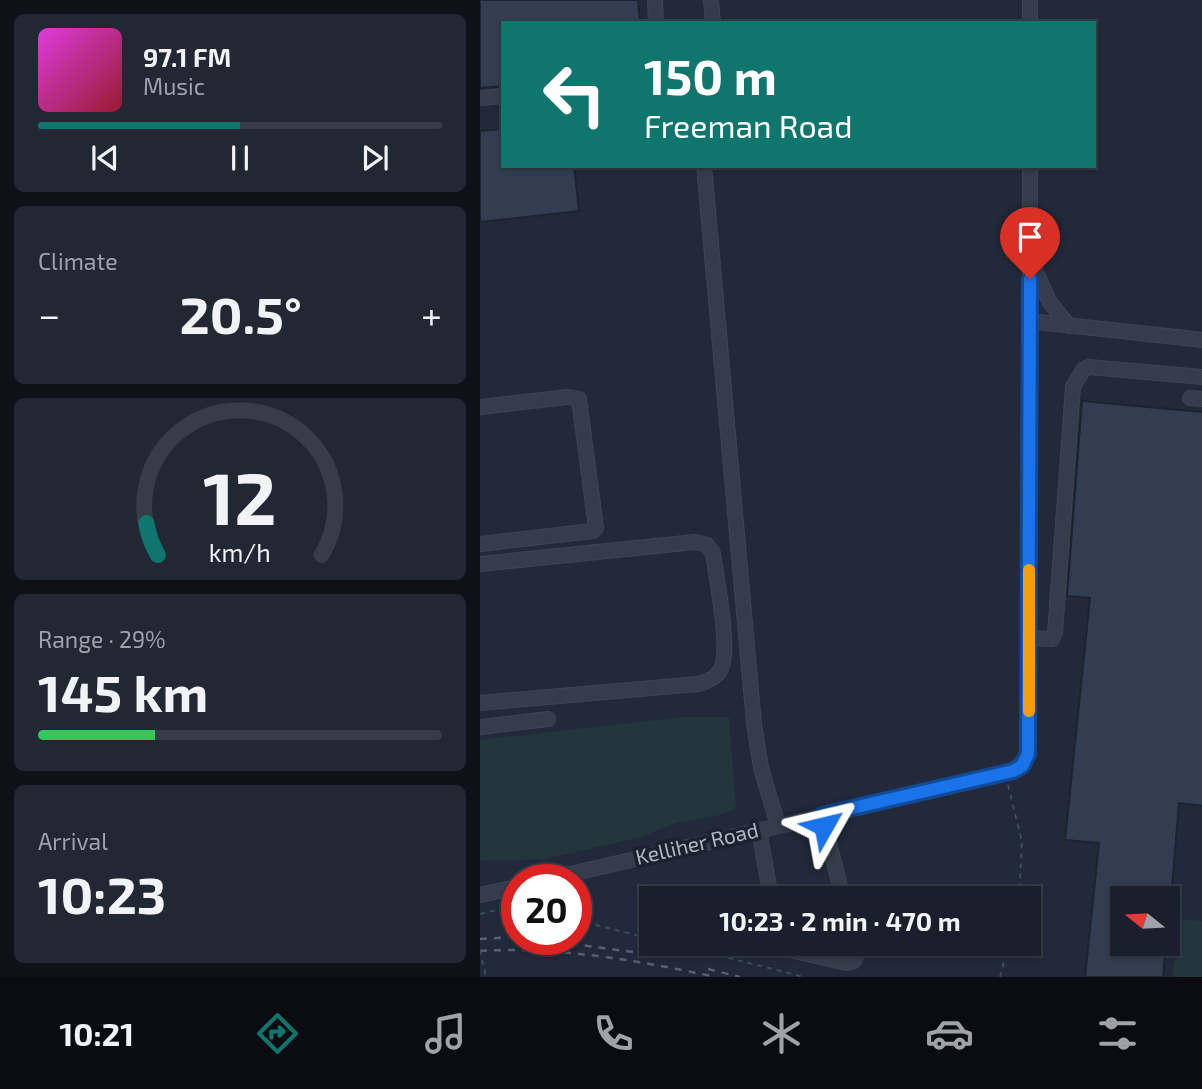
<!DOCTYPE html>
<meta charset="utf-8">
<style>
body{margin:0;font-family:"Exo 2",sans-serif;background:#222734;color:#f1f3f6;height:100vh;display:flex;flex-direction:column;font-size:26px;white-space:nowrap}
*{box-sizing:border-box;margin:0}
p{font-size:23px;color:#9fa2a9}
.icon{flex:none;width:38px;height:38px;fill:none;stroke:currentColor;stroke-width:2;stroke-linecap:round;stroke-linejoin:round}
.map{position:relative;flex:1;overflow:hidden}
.details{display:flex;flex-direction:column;gap:14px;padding:14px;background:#0e1118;width:480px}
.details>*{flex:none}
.banner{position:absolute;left:21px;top:21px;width:595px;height:147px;border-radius:0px;box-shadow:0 2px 5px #0004,0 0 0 2px #373d48;background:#0f766e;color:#fff;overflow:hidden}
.needle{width:46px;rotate:288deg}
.tools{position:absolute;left:630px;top:886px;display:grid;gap:14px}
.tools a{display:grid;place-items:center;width:70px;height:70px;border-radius:0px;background:#191f2c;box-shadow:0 2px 5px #0004,0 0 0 2px #373d48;font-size:35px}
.speed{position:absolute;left:21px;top:864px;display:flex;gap:14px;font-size:35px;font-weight:700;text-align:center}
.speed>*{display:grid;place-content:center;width:91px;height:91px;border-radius:50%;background:#191f2c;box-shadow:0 2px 5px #0004,0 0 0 2px #373d48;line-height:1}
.speed .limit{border:10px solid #d22;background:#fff;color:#111}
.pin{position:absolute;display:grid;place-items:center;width:60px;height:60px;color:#fff;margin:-72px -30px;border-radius:50% 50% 50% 0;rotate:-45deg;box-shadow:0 0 7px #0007}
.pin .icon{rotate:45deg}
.me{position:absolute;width:77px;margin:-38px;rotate:53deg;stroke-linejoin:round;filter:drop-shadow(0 0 5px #0008)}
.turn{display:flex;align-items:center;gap:24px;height:147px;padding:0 28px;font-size:32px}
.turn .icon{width:91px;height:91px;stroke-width:2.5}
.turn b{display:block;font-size:49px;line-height:60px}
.big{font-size:52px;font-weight:700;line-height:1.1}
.details .card{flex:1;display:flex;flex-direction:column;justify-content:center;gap:10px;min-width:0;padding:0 24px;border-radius:10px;background:#222734}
.details .dial{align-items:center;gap:0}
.dial svg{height:182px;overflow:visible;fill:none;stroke:#373d48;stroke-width:7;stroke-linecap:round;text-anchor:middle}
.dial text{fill:#f1f3f6;stroke:none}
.song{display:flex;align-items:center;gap:21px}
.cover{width:84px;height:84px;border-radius:10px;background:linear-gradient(135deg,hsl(300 70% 55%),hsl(350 70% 35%))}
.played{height:7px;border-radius:4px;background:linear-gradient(90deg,#0f766e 50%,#373d48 50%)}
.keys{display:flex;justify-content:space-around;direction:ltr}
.heat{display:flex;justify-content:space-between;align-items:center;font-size:38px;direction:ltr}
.charge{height:10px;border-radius:5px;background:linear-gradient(90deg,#34c759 29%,#373d48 0)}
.trip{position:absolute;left:159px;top:886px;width:402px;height:70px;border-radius:0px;background:#191f2c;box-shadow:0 2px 5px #0004,0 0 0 2px #373d48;font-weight:700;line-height:70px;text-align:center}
.tabs{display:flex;height:112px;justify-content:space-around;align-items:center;background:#0a0c12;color:#9fa2a9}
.tabs .icon{width:49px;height:49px}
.tabs .on{color:#0f766e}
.tabs b{font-size:32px;color:#f1f3f6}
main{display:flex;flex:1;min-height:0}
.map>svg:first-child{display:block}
.green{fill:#23363b}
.building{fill:#333d51;stroke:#1c2331;stroke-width:2}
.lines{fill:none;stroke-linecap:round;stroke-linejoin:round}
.minor-casing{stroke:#3e4554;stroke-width:16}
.path{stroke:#3c4f54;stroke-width:2;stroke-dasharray:5 5;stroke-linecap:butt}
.minor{stroke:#353c4b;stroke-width:14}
.rail{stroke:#575f72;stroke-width:2.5;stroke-dasharray:7 7;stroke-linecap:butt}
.path-bridge{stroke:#3c4f54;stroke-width:2;stroke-dasharray:5 5;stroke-linecap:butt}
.route-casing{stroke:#114b97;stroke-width:18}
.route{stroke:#1a73e8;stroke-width:12}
.slow{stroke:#f59e0b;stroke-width:12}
.labels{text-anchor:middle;stroke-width:7;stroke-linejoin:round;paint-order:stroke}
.street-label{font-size:21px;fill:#b0b6c7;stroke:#1a212f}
</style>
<main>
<section class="details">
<div class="card">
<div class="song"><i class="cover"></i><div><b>97.1 FM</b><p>Music</p></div></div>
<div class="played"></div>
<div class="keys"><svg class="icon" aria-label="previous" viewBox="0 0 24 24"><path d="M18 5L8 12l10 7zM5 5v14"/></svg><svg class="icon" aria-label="pause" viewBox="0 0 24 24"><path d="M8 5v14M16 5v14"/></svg><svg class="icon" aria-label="next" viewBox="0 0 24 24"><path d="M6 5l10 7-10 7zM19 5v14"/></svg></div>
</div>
<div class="card"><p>Climate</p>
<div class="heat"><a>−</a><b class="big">20.5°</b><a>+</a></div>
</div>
<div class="card dial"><svg viewBox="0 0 100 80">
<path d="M14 69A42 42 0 1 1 86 69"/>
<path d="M14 69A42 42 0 0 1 9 55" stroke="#0f766e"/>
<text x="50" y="56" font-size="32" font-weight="700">12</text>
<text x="50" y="72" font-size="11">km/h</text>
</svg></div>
<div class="card"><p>Range · 29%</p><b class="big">145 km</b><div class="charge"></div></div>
<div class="card"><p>Arrival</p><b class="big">10:23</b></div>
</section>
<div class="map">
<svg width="723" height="977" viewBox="0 0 723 977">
<rect width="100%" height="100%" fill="#21293a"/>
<path class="green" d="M 203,717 L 249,717 L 256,808 L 240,815 L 195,823 L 161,837 L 66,859 L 0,861 L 0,740 Z
M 698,918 L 722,922 L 722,977 L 693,977 Z"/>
<path class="building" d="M 0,0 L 158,0 L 160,23 L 23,23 L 23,86 L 0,88 Z
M 23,129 L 23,166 L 94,166 L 99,211 L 0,222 L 0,131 Z
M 602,401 L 723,412 L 723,806 L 699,803 L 691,898 L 642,898 L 642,943 L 686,943 L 683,977 L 605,977 L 619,843 L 585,840 L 610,598 L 587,596 Z"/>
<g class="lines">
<defs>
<path id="minor" d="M 175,0 L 176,23
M 231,0 L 233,23
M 550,23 L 550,0
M 0,98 L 23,96
M 224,166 L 274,724 L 281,768 L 298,825
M 551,261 L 569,301 L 589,326
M 549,321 L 723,340
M 710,398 L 723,399
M 0,407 L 88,397 L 99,399 L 116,528 L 113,531 L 0,544
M 0,564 L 215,542 L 227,545 L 233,553 C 236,577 251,650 241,669 C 237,677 227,682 218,684 L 0,703
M 549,638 L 572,639 L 575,633 L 593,387 L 603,370 L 609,367 L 723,377
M 0,727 L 68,719
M 342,815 L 363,898
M 279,830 L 291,898
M 64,880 L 512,777 C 535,771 547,766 549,741 L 550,166
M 0,895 L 37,887
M 302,943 L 314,951 L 367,963 L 374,961 L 377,953 L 374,943"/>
</defs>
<use href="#minor" class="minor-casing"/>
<path class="path" d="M 528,785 L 542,842 L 539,898
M 0,914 L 37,905
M 96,920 L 172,939
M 190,943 L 324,977
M 520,977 L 529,943"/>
<use href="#minor" class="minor"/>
<path class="rail" d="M 0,939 L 37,937
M 63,940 L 153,952
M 0,951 C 78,946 160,961 236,977
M 228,969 L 260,977"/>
<path class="path-bridge" d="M 0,950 L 6,977"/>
</g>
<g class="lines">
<defs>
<path id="route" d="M 344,826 L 342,815 L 533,771 L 542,766 L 548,754 L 550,279"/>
</defs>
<use href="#route" class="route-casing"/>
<use href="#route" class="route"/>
<path class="slow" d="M 549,711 L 549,570"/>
</g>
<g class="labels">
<g class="street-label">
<text transform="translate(217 844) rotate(-13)" y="7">Kelliher Road</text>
</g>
</g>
</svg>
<div class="tools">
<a><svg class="needle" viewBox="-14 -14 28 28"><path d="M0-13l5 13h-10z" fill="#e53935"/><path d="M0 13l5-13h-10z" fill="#9fa2a9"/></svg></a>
</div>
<div class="speed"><div class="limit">20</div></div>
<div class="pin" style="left:550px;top:279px;background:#d93025"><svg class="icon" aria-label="arrive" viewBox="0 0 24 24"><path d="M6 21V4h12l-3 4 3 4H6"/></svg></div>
<svg class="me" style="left:344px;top:826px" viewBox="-20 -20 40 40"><path d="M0-17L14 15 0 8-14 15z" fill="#1a73e8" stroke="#fff" stroke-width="4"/></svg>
<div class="trip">10:23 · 2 min · 470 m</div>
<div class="banner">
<div class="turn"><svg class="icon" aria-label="left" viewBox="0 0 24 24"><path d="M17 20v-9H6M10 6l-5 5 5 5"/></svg><div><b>150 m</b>Freeman Road</div></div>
</div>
</div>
</main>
<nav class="tabs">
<b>10:21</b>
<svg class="icon on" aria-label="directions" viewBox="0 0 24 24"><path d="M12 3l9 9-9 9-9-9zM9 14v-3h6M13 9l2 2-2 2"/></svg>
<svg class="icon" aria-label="music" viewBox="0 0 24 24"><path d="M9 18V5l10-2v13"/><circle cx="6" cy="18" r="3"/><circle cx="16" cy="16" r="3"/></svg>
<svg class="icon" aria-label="phone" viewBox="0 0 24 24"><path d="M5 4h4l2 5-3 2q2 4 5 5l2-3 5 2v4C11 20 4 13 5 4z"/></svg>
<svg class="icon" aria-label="climate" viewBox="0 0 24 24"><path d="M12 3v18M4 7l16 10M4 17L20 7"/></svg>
<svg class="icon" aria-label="car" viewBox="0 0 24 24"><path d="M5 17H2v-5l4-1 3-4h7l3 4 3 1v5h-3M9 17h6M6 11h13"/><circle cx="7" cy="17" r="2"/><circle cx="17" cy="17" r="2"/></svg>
<svg class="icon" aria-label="filters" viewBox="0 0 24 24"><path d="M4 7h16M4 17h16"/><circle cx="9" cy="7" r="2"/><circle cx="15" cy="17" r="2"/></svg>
</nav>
